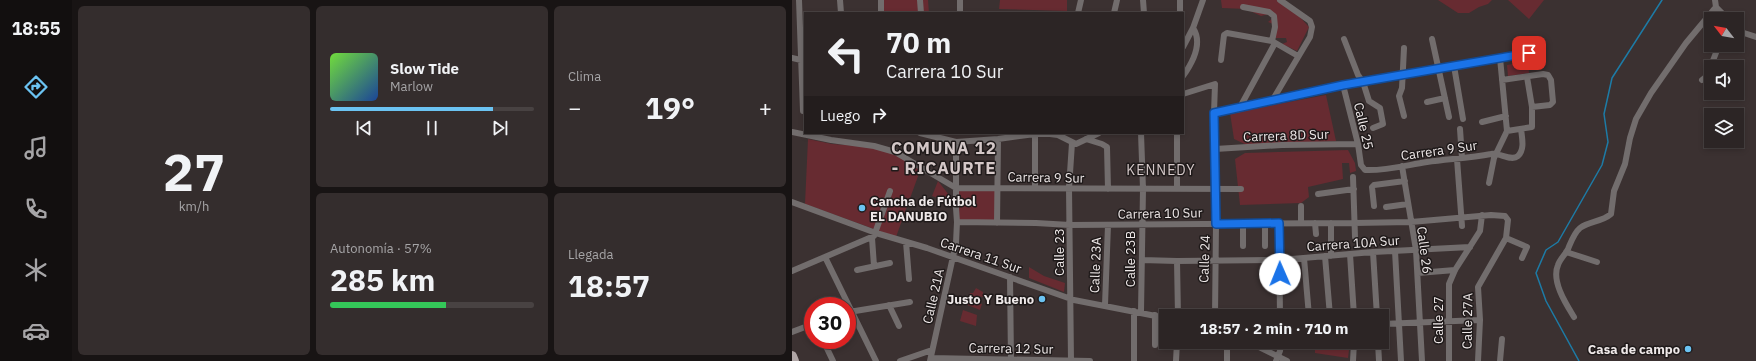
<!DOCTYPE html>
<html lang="es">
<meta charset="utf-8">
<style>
body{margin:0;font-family:"IBM Plex Sans",sans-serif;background:#342d2d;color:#f1f3f6;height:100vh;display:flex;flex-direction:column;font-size:15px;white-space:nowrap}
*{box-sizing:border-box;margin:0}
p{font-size:13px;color:#a6a5a7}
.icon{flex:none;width:22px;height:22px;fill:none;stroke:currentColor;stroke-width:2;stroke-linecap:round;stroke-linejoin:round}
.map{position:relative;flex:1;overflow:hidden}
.drawer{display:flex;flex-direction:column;gap:6px;padding:6px;background:#181414;width:720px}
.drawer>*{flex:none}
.top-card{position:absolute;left:12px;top:12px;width:380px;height:122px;border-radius:0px;box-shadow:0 2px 6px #0003,0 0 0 1px #484242;background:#2c2525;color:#f1f3f6;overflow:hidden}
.needle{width:26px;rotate:301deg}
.buttons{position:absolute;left:912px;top:12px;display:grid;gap:8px}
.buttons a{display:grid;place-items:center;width:40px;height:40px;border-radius:0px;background:#2c2525;box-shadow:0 2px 6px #0003,0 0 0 1px #484242;font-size:20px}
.speed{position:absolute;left:12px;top:297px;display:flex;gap:8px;font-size:20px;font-weight:700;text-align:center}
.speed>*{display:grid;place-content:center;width:52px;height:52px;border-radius:50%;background:#2c2525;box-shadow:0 2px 6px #0003,0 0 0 1px #484242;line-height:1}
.speed .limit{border:6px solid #d22;background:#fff;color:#111}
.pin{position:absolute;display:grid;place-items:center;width:34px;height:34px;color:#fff;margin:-17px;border-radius:8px;box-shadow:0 2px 6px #0006}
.me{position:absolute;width:44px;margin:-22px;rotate:359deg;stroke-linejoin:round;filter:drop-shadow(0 0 3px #0008)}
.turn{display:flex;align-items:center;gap:14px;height:84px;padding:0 16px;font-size:18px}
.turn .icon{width:52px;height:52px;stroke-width:2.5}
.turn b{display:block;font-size:28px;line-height:34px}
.then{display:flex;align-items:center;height:38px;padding:0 16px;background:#0003;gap:8px;font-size:15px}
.big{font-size:30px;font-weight:800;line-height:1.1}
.drawer .card{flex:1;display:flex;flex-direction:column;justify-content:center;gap:6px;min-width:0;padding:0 14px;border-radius:6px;background:#342d2d}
.drawer .dial{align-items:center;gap:0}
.dial b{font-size:52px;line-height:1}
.song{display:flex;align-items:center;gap:12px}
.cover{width:48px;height:48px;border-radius:6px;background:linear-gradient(135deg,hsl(100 70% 55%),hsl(220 70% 35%))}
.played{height:4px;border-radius:2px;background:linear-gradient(90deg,#6bc3f2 80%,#484242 80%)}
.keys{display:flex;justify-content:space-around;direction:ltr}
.heat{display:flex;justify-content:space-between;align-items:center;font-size:22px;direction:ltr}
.charge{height:6px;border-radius:3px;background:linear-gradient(90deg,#34c759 57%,#484242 0)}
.drawer .tiles{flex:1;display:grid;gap:6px;grid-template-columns:repeat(3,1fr)}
.card:first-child{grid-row:span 2}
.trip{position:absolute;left:367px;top:309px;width:230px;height:40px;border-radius:0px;background:#2c2525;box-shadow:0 2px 6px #0003,0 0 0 1px #484242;font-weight:800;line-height:40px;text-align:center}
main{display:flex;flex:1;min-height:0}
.tabs{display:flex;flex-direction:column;width:72px;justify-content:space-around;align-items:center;background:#120f0f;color:#a6a5a7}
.tabs .icon{width:28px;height:28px}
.tabs .current{color:#6bc3f2}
.tabs b{font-size:18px;color:#f1f3f6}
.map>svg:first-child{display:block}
.green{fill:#672b31}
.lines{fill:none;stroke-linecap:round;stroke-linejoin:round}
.stream{stroke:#1d7ba6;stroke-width:1.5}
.minor{stroke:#726d6d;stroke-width:6}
.primary{stroke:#b0a6a6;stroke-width:10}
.route-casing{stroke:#114b97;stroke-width:10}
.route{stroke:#1a73e8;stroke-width:7}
.poi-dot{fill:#6bc3f2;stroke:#1f1a1a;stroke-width:1.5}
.labels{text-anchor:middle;stroke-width:3;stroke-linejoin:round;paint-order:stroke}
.street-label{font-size:13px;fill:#efe9e9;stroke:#1f1a1a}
.poi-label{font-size:13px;font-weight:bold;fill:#efe9e9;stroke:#1f1a1a;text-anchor:end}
.neighbourhood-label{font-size:14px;letter-spacing:1px;fill:#d4c8c8;stroke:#1f1a1a}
.district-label{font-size:17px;font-weight:bold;letter-spacing:1px;fill:#d4c8c8;stroke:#1f1a1a}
</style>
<main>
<nav class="tabs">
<b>18:55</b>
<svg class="icon current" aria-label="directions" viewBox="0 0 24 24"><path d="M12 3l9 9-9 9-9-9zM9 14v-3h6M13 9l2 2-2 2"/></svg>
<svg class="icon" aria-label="music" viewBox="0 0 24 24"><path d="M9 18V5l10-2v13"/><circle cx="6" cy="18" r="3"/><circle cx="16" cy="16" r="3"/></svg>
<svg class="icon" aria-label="phone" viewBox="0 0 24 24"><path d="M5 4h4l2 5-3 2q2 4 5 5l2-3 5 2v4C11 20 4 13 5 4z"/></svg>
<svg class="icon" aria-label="climate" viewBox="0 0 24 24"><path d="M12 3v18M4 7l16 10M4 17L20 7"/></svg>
<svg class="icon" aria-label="car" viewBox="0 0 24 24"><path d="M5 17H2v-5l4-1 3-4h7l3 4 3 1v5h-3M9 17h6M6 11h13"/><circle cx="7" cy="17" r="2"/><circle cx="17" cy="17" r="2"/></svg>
</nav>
<section class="drawer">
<div class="tiles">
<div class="card dial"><b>27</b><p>km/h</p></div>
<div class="card">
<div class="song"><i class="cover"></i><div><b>Slow Tide</b><p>Marlow</p></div></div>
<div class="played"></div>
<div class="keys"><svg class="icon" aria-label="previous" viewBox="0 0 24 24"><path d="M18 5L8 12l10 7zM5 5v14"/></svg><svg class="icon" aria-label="pause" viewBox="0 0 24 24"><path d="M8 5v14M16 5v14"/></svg><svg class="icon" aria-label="next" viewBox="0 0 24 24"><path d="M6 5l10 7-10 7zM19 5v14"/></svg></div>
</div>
<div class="card"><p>Clima</p>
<div class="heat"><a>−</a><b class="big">19°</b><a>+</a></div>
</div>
<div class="card"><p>Autonomía · 57%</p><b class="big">285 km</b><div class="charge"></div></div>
<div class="card"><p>Llegada</p><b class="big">18:57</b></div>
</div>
</section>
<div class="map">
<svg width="964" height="361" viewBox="0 0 964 361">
<rect width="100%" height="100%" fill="#3b3131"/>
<path class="green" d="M 91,0 L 136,0 L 137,13 L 92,13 Z
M 208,0 L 275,0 L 275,11 L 207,9 Z
M 429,0 L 492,0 L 517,27 L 505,51 L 490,44 L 495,42 L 494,38 L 483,38 L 481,24 L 476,22 L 481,18 L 477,14 L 469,16 L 454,9 L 430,8 Z
M 646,0 L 700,0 L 696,4 L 687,7 L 677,13 L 666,13 Z
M 716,0 L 752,0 L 737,19 Z
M 736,61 L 737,73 L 716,76 L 715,65 Z
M 534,95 L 544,141 L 457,146 L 442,139 L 438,113 Z
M 16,139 L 40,144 L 82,147 L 109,156 L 129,168 L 104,237 L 13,204 Z
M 556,150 L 563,163 L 564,171 L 558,173 L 557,163 L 550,163 L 551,179 L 516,187 L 517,197 L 509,203 L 448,205 L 443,159 L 453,153 Z
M 146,181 L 161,200 L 161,204 L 140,196 Z
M 166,189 L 204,189 L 203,221 L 166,220 Z
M 237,267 L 252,276 L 273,283 L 272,292 L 237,278 Z
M 184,288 L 191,292 L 191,297 L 185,296 L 182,301 L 190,304 L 188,310 L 173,304 L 178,293 L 181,293 Z
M 171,310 L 185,315 L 184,326 L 168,321 Z
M 523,342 L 558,342 L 556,358 L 523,353 Z"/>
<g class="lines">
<path class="stream" d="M 787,361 L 754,301 L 744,273 L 754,250 L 766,242 L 810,165 L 816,142 L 812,114 L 820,78 L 870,0"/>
<path class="minor" d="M 7,0 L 11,111
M 48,0 L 49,13
M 89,0 L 89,13
M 128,0 L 129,13
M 168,0 L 168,13
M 351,0 L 352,13
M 923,0 L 924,7 L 936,19
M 451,7 L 477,12 L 482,16 L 483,27 L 480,41
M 286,13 L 289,0
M 322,13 L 325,0
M 388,13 L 388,0
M 945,28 L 952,33 L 964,37
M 552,39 L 566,75 L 571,82 L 577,101 L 588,108 L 591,124 L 581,128
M 640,39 L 657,117
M 391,47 L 401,28 L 411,0
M 0,58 L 13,61
M 429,60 L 432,35 L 435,33 L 480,41 L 506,56
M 662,66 L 671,119
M 391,76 C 401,62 411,43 401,28
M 710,80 L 751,74 L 756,75 L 759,80 L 761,102 L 758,105 L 740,107
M 910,80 L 915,76 L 927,45
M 551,85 L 566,144 L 569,165 L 573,170 C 594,171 615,165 635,162 C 656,159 678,158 699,154 C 707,152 719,162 726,156 C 733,149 730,138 729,129
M 391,94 L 423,84 L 422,113 L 424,224 L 423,316
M 480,101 L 518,37 L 520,27 L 518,21 L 488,0
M 635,102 L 653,98
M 447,109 L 483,43
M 422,113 L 447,109 L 551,85 L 751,51
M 612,116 L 607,96 L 610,88 L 612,48
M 690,122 L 714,116
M 668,129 L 670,158
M 715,131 L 740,127 L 740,107 L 735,77
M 0,132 L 39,140 L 82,146 L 103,152 L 164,188 L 449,189
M 128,133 L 164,142 L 206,139 L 243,134 L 258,134 L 266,135 L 284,144 L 307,133
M 385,133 L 385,188
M 294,139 L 310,144 L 315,147 L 316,189
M 423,149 L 490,145 L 566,144
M 665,159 L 670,226
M 610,166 L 624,250 L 630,361
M 561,177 L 563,237
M 697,183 L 702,158 L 715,131 L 708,58
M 243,187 L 243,134
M 526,194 L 562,189
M 0,202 L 84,233 L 135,248 L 282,300 L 374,318
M 509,206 L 509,223
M 582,206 L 580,187 L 582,185 L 613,181
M 594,207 L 616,204
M 165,222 L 244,223 L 278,225 L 562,223 L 619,222 L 699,215 L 713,216 L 716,220 L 714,238 L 686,287 L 688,320 L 686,361
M 205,223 L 206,139
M 451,223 L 451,246
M 473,223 L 473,246
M 487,223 L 488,316
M 523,223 L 524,234
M 539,223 L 539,256
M 80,238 L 82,266
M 714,238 L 735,247 L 730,258
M 114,242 L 117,279
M 603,251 L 609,361
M 581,252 L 585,316
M 774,252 L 805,262
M 558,254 L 562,316
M 533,256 L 538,316
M 33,257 L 84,361
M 512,258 L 517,316
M 350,260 L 385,261 L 488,260 L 581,252 L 678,247
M 385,261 L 386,316
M 65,270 L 98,263
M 0,271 L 82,236 L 98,191
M 626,273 L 663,270
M 218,277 L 219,361
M 97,305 L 107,326
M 313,305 L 316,225
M 342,311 L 342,361
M 57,312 L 118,302
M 349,312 L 351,189 L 349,133
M 363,315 L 363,345
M 782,317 C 774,304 759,281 766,265 C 768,259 773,255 776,249 C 779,242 782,233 788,228 C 797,221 810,222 819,214 L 822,191 L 833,164 L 838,138 L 844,119 L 859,93 L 894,43 L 924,7
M 590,324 L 688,320
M 0,332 L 21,324
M 31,340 L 41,361
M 457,342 L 495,361
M 586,342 L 587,361
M 139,358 L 298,361
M 108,361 L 140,350
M 138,361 L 164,243 L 165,222 L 164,208 L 164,142
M 279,361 L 277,188 L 280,143
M 384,361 L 385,342
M 435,361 L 435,342
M 484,361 L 488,351 L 489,342
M 561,361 L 562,342
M 657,361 L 657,284 L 663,270 L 688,231 L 690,215
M 708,361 L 710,339"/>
<path class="primary" d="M 0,356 L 2,361"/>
</g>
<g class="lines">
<defs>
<path id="route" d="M 488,274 L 487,223 L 424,224 L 422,113 L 551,85 L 737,53"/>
</defs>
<use href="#route" class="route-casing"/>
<use href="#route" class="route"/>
</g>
<g class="poi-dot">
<circle cx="70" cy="208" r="4"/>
<circle cx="250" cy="299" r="4"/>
<circle cx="896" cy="349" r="4"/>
</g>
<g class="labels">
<g class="street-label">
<text transform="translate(572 126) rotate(77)" y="5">Calle 25</text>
<text transform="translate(494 135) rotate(-2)" y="5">Carrera 8D Sur</text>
<text transform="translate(647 150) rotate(-8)" y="5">Carrera 9 Sur</text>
<text transform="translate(254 177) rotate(1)" y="5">Carrera 9 Sur</text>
<text transform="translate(368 213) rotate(-1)" y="5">Carrera 10 Sur</text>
<text transform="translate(561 243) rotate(-4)" y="5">Carrera 10A Sur</text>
<text transform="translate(633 250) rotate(83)" y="5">Calle 26</text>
<text transform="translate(267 252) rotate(-90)" y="5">Calle 23</text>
<text transform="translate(189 255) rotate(19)" y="5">Carrera 11 Sur</text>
<text transform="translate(338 259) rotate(-90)" y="5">Calle 23B</text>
<text transform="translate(412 259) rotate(-88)" y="5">Calle 24</text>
<text transform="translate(303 265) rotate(-88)" y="5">Calle 23A</text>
<text transform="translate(141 296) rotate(-77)" y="5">Calle 21A</text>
<text transform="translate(646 320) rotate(-90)" y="5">Calle 27</text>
<text transform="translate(675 321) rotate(-89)" y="5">Calle 27A</text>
<text transform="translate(219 348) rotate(1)" y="5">Carrera 12 Sur</text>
</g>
<g class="poi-label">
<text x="78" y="206" text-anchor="start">Cancha de Fútbol<tspan x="78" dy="15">EL DANUBIO</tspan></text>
<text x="242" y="304">Justo Y Bueno</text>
<text x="888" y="354">Casa de campo</text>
</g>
<g class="neighbourhood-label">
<text x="369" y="175">KENNEDY</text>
</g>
<g class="district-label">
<text x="152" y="154">COMUNA 12<tspan x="152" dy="20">- RICAURTE</tspan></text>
</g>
</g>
</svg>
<div class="buttons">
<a><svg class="needle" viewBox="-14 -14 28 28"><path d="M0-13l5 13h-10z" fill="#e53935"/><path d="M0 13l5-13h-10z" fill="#a6a5a7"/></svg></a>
<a><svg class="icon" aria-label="sound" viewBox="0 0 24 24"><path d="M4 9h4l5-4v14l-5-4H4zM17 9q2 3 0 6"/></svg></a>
<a><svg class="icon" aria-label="layers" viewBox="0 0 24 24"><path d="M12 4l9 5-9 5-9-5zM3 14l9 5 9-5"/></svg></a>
</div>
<div class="speed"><div class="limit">30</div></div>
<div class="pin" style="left:737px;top:53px;background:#d93025"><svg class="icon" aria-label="arrive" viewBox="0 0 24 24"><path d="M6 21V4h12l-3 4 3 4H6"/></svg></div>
<svg class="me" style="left:488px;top:274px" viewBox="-20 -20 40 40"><circle r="19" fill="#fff"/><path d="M0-13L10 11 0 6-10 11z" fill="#1a73e8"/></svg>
<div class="trip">18:57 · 2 min · 710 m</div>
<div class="top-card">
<div class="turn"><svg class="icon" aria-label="left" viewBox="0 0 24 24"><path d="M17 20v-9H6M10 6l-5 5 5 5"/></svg><div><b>70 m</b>Carrera 10 Sur</div></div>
<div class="then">Luego<svg class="icon" aria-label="right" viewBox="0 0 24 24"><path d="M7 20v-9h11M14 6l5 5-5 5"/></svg></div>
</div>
</div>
</main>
